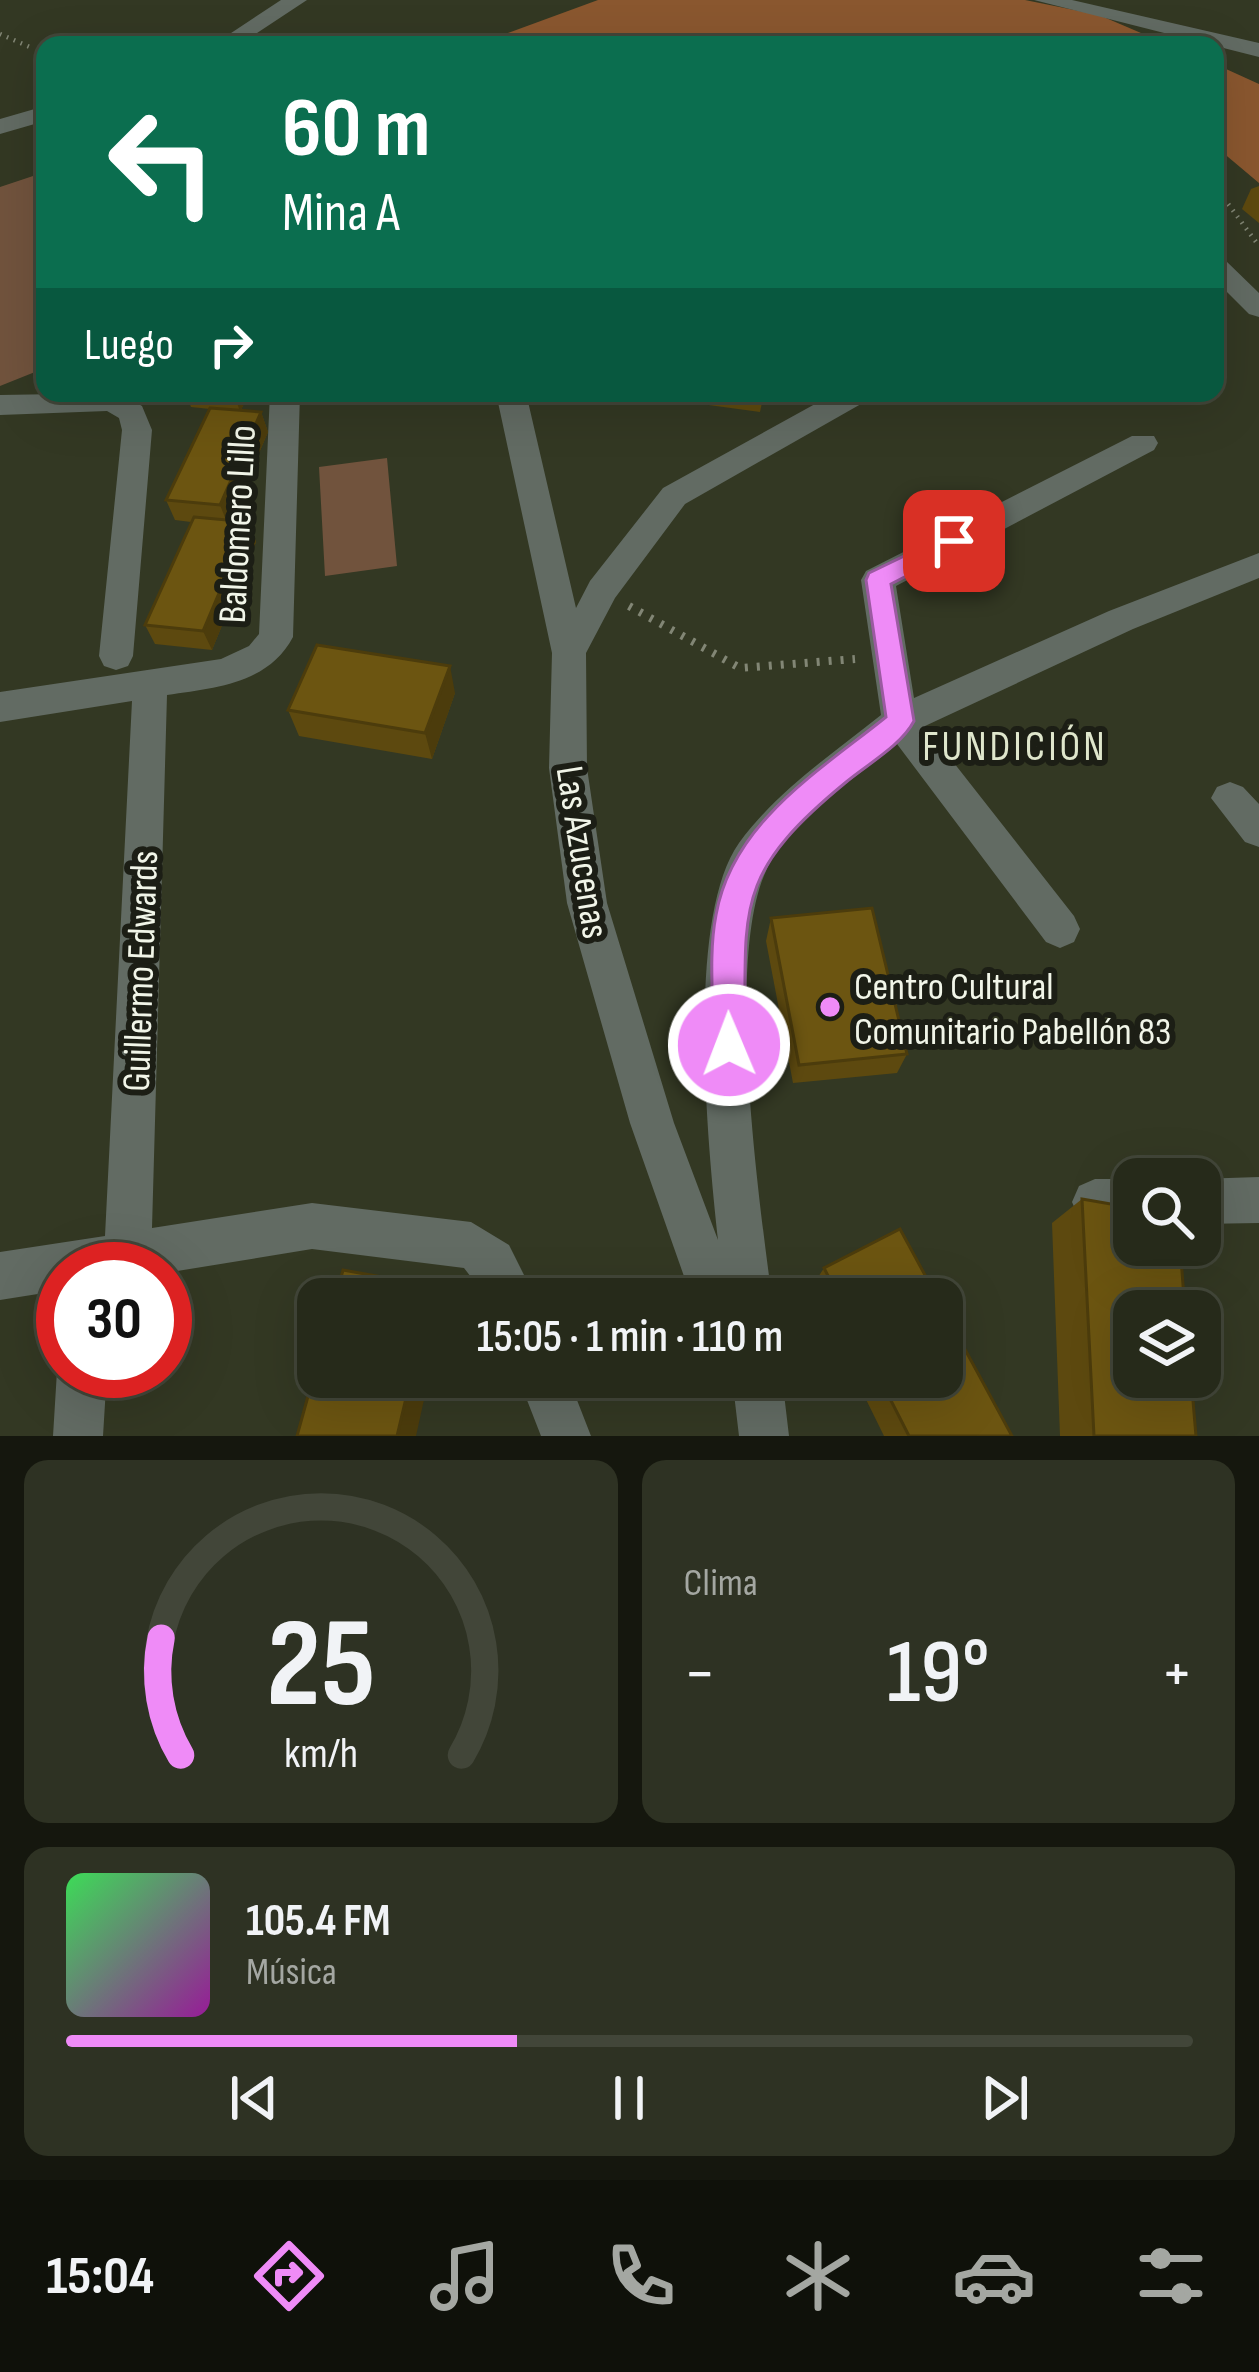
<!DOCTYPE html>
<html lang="es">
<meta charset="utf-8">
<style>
body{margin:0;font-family:"Sofia Sans Condensed",sans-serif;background:#2e3223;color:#f1f3f6;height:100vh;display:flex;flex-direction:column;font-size:45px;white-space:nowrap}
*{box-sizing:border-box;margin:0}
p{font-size:39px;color:#a4a7a2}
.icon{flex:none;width:66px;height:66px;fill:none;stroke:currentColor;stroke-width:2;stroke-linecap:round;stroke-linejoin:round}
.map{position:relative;height:1436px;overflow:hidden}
.details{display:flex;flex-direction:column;gap:24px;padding:24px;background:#15170e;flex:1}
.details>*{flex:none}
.hud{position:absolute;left:36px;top:36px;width:1188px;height:366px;border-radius:24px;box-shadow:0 12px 48px #0002,0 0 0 3px #424639;background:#0b6e4f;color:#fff;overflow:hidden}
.buttons{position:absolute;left:1113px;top:1158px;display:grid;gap:24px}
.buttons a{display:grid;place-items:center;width:108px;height:108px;border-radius:24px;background:#262a1a;box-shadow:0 12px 48px #0002,0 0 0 3px #424639;font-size:60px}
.speed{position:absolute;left:36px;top:1242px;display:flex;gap:24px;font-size:60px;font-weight:700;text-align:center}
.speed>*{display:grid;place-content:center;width:156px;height:156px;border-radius:50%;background:#262a1a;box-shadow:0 12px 48px #0002,0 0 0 3px #424639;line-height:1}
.speed .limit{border:18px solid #d22;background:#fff;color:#111}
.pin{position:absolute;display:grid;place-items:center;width:102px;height:102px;color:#fff;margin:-51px;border-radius:24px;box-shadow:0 6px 18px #0006}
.me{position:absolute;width:132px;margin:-66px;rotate:359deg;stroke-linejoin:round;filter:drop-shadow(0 0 9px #0008)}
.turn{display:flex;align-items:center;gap:42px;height:252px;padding:0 48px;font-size:54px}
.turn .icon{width:156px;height:156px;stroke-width:2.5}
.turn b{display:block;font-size:84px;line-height:102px}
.then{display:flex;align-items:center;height:114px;padding:0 48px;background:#0003;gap:24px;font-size:45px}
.big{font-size:90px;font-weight:600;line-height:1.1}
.details .tile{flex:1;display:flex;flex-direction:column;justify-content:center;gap:18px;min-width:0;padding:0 42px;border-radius:24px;background:#2e3223}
.details .dial{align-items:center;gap:0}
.dial svg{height:312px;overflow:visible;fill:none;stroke:#424639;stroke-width:7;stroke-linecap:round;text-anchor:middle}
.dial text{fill:#f1f3f6;stroke:none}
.song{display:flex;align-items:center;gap:36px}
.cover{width:144px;height:144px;border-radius:18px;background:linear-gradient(135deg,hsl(130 70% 55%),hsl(300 70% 35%))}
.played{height:12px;border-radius:6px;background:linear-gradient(90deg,#ef8bf7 40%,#424639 40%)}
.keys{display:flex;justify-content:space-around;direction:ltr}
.heat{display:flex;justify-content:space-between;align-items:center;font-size:66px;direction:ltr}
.details .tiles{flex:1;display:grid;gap:24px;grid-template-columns:1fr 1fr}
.tile:last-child{grid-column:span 2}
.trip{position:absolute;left:297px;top:1278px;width:666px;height:120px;border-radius:24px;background:#262a1a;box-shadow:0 12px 48px #0002,0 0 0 3px #424639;font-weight:600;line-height:120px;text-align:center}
.tabs{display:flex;height:192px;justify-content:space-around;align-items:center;background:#0f110a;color:#a4a7a2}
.tabs .icon{width:84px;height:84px}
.tabs .selected{color:#ef8bf7}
.tabs b{font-size:54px;color:#f1f3f6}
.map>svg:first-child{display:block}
.green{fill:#71533d}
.forest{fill:#8a572f}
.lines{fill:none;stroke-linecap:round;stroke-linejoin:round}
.path-far1{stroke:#828675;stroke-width:4.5;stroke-dasharray:1.5 6;stroke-linecap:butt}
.path{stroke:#828675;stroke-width:8;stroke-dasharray:3 9;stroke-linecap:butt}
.minor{fill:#626b63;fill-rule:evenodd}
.wall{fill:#5d490f}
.shaded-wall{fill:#4c3c0c}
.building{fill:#6c5511;stroke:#4c3c0c;stroke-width:3}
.route{fill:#ef8bf7;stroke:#9b5aa1;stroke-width:3}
.poi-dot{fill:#ef8bf7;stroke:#1c1e15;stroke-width:4.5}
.labels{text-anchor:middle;stroke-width:12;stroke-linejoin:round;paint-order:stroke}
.street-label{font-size:39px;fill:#f1f5e8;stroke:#1c1e15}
.poi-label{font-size:39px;fill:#f1f5e8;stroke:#1c1e15;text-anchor:start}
.neighbourhood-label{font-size:42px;letter-spacing:3px;fill:#dfe6cc;stroke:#1c1e15}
</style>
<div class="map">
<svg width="1259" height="1436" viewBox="0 0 1259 1436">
<rect width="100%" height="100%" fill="#333823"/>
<path class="green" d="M 45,172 L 45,368 L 0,386 L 0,187 Z
M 387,458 L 397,566 L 325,576 L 319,467 Z"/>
<path class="forest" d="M 598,0 L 1025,0 L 1099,15 L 1169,45 L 475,45 Z
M 1215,64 L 1259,84 L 1259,183 L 1215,146 Z"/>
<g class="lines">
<path class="path-far1" d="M 0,34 L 32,48
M 1215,186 L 1259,246"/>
<path class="path" d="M 629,606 L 740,668 L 855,659"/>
<path class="minor" d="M 281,0 L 307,0 L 239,45 L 213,45 Z
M 1034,0 L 1072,0 L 1259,43 L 1259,57 Z
M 45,106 L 45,121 L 0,134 L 0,119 Z
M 1215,257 L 1224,259 L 1259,293 L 1259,317 L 1249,314 L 1215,280 Z
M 120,393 L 142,406 L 152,430 L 133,656 L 128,666 L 116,670 L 104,666 L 99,656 L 122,430 L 119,418 L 107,411 L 0,415 L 0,395 Z
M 270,393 L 300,393 L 293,637 C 268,684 215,688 167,695 L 152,1228 L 312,1203 L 471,1222 L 509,1245 L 536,1299 L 488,1299 L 464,1268 L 312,1249 L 165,1273 L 165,1269 L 63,1269 L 63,1290 L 0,1300 L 0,1252 L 105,1236 L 132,701 L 0,722 L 0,692 L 221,659 L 249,646 L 259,634 Z
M 496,393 L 526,393 L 576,608 L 590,581 L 663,488 L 835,393 L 873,393 L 868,400 L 685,504 L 615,598 L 586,653 L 587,768 L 607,903 L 674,1123 L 718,1240 C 708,1147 685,919 739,843 C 777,791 831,755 881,715 L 861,580 L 866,571 L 1132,436 L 1154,436 L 1158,443 L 1154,450 L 896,586 L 914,698 L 1109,611 L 1259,553 L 1259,578 L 1133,629 L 925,726 L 1074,916 L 1080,929 L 1074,942 L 1060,948 L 1046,942 L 897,744 C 854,780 789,818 766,871 C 725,960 759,1198 772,1299 L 692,1299 L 630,1123 L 567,903 L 549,768 L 552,653 Z
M 1230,782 L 1243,787 L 1259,804 L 1259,847 L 1245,842 L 1211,798 L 1217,787 Z
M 1259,1177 L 1259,1223 L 1200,1224 L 1198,1179 Z
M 1095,1179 L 1134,1179 L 1134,1225 L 1095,1225 L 1079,1218 L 1072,1202 L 1079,1186 Z
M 63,1357 L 63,1371 L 107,1371 L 103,1436 L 53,1436 L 57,1371 Z
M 518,1377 L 568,1377 L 591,1436 L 541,1436 Z
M 732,1377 L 782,1377 L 789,1436 L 739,1436 Z"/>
</g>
<path class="wall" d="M 1259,186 L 1259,223 L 1242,209 L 1251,189 Z
M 186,393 L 249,393 L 241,410 L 261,412 L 268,432 L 230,521 L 249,522 L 256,542 L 212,650 L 155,644 L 145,625 L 191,522 L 175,520 L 166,500 L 210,409 L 191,407 Z
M 650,393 L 764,393 L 760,412 L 650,397 Z
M 455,693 L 432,759 L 299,736 L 288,710 Z
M 771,918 L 907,1054 L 897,1073 L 793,1083 L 766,941 Z
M 1082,1199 L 1196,1436 L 1060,1436 L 1052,1223 Z
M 824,1268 L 938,1299 L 816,1299 L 811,1288 Z
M 855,1377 L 942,1377 L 1012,1436 L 884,1436 Z"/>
<path class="shaded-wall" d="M 234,393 L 249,393 L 240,412 Z
M 261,412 L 268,432 L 228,525 L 220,505 Z
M 249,522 L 256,542 L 212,650 L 203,631 Z
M 450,666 L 455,693 L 432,759 L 425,733 Z
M 432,1286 L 441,1299 L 429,1299 Z
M 411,1377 L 429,1377 L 416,1436 L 397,1436 Z"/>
<path class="building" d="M 210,408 L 261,412 L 220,505 L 166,500 Z
M 194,517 L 249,522 L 203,631 L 145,625 Z
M 317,645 L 450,666 L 425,733 L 288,710 Z
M 872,908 L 907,1054 L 799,1065 L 771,918 Z
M 1082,1199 L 1134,1208 L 1134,1245 L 1180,1245 L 1185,1311 L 1134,1311 L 1134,1377 L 1191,1377 L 1196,1436 L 1094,1436 Z
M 900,1229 L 938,1299 L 840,1299 L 824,1268 Z
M 343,1270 L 432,1286 L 429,1299 L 335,1299 Z
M 942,1307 L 1012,1436 L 909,1436 L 879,1377 L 942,1377 Z
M 318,1360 L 318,1377 L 411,1377 L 397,1436 L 297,1436 Z"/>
<path class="route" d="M 954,532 L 962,535 L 962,547 L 891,584 L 914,721 C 901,746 866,765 845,783 C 732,876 746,908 745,1045 L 740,1056 L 729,1060 L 718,1056 L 713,1045 C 714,1003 708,956 716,915 C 732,823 819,771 886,717 L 866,580 L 869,573 Z"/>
<circle class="poi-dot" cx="830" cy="1007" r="12"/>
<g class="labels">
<g class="street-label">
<text transform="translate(236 524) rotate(-87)" y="14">Baldomero Lillo</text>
<text transform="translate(584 852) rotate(81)" y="14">Las Azucenas</text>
<text transform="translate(139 971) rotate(-88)" y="14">Guillermo Edwards</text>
</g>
<g class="poi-label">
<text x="854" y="999">Centro Cultural<tspan x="854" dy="45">Comunitario Pabellón 83</tspan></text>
</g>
<g class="neighbourhood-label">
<text x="1015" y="760">FUNDICIÓN</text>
</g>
</g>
</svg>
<div class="buttons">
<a><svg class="icon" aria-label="search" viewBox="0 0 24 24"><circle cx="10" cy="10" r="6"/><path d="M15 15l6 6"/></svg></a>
<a><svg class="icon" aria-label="layers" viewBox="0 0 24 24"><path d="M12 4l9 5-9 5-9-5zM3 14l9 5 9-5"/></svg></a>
</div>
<div class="speed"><div class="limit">30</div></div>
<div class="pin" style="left:954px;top:541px;background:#d93025"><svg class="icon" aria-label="arrive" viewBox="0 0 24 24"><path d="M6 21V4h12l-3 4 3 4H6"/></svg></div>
<svg class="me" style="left:729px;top:1045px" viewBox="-20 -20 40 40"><circle r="17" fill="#ef8bf7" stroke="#fff" stroke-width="3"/><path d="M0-11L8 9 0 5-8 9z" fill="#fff"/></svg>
<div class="trip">15:05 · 1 min · 110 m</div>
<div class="hud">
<div class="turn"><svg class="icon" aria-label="left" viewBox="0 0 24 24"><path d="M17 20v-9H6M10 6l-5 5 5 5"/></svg><div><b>60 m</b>Mina A</div></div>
<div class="then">Luego<svg class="icon" aria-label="right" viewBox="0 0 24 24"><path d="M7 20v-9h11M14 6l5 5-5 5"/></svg></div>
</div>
</div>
<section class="details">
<div class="tiles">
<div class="tile dial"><svg viewBox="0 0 100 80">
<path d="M14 69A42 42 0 1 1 86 69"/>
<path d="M14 69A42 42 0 0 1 9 39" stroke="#ef8bf7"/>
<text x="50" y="56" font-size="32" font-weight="700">25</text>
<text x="50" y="72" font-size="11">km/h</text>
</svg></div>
<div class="tile"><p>Clima</p>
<div class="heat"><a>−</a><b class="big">19°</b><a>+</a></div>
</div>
<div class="tile">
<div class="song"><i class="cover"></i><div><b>105.4 FM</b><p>Música</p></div></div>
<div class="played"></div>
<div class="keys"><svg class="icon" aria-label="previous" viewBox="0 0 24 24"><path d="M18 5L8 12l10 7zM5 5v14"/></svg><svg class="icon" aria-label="pause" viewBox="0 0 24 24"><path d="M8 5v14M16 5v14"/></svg><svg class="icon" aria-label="next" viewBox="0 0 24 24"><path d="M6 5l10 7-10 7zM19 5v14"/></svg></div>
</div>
</div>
</section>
<nav class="tabs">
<b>15:04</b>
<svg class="icon selected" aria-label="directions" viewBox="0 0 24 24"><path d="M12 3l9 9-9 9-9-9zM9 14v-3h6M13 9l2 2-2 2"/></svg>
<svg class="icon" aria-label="music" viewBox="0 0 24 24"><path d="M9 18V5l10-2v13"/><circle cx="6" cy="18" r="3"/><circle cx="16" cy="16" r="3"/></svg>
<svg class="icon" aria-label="phone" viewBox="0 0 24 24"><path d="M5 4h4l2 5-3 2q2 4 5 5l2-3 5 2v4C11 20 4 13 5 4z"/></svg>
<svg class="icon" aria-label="climate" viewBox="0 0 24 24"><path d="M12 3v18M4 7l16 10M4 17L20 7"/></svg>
<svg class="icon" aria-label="car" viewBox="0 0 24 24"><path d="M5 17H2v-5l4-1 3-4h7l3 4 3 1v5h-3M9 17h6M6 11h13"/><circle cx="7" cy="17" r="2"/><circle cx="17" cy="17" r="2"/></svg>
<svg class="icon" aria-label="filters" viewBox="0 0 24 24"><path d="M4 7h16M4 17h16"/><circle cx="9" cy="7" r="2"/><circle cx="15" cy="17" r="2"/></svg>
</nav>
